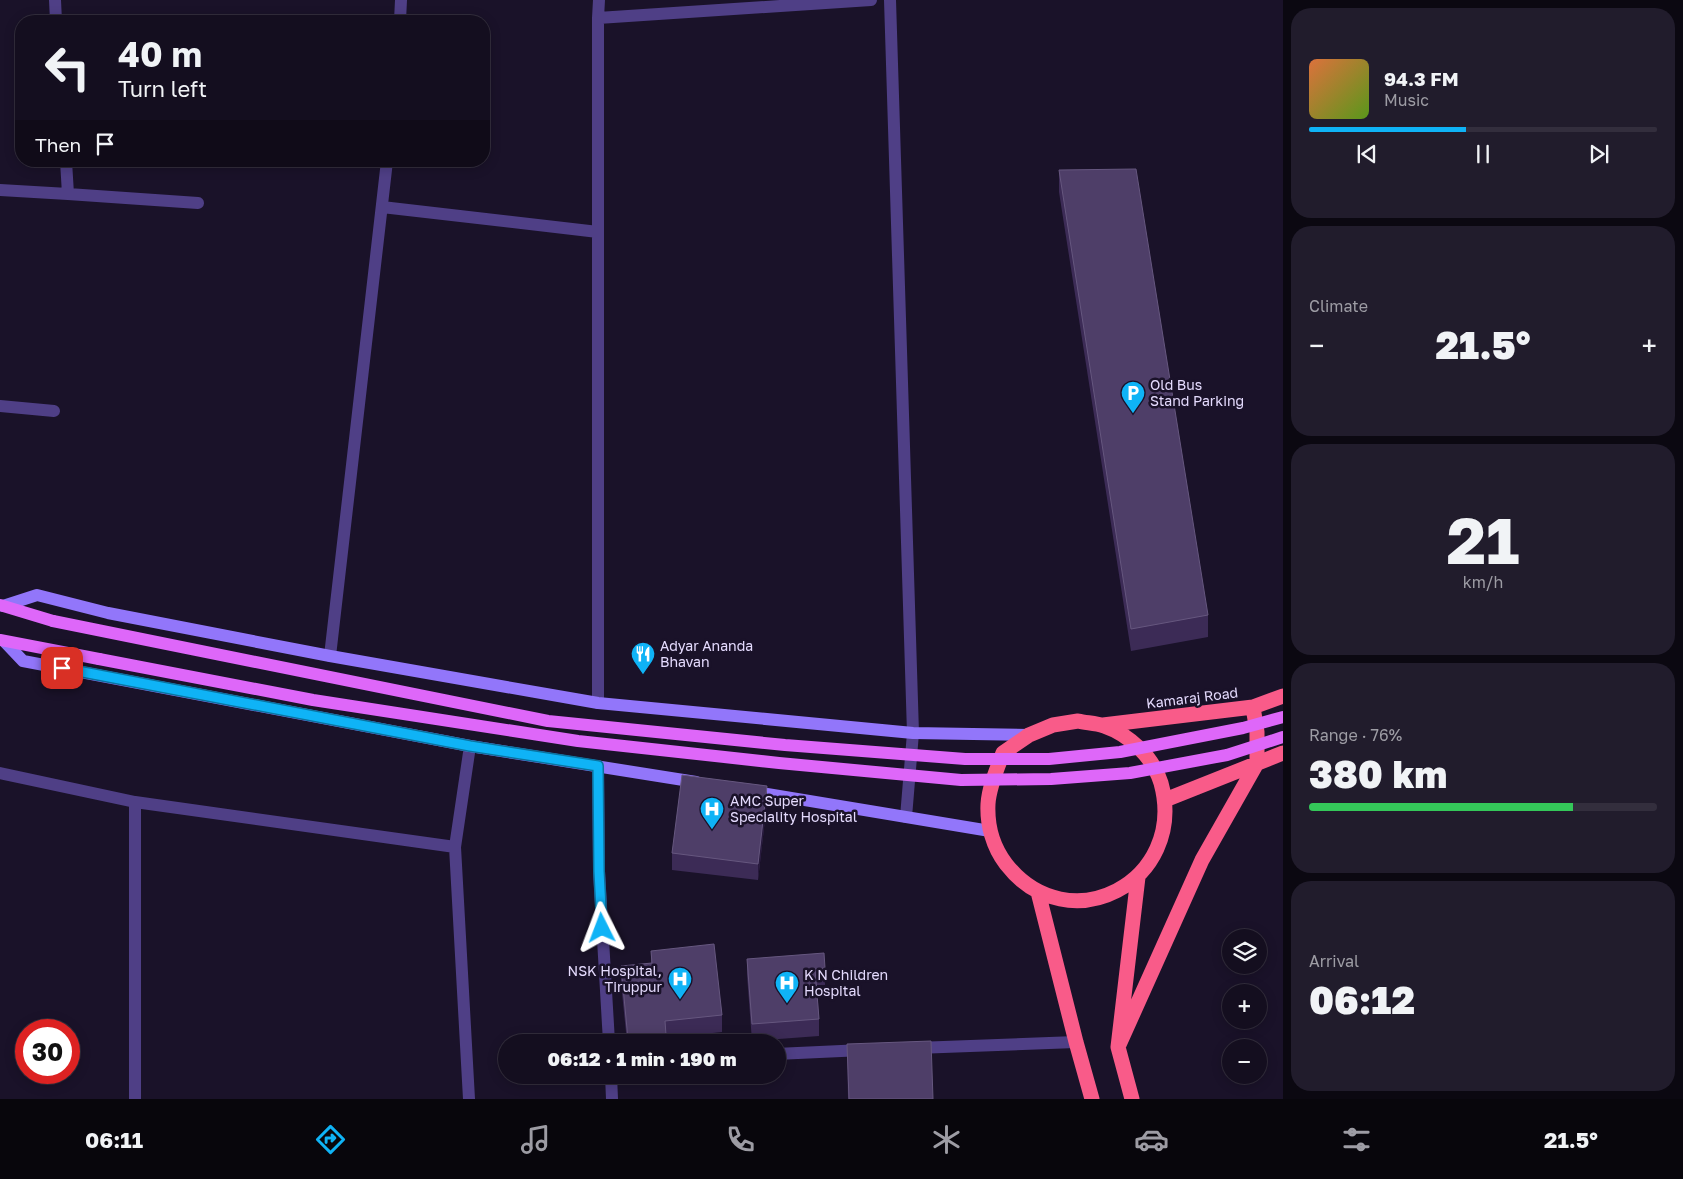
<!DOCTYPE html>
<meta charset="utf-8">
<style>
body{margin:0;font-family:"Golos Text",sans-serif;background:#211c2c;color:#f1f3f6;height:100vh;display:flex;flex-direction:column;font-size:19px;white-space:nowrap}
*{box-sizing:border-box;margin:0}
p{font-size:16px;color:#9d9ca4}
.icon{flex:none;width:28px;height:28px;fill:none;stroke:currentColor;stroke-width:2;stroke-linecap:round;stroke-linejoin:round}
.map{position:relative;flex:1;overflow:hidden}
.details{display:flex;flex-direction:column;gap:8px;padding:8px;background:#0b0811;width:400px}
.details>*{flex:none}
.banner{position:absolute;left:15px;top:15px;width:475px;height:152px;border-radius:20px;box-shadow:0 2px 12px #0003,0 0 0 1px #332e3d;background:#140e1f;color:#f1f3f6;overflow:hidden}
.fabs{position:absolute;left:1222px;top:929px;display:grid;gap:10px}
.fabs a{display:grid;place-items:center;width:45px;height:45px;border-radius:50%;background:#140e1f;box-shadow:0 2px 12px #0003,0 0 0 1px #332e3d;font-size:25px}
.speed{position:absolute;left:15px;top:1019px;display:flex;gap:10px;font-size:25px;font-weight:700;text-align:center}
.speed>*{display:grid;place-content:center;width:65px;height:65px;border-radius:50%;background:#140e1f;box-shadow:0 2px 12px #0003,0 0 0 1px #332e3d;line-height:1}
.speed .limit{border:8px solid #d22;background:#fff;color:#111}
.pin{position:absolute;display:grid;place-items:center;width:42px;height:42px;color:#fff;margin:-21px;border-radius:10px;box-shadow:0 2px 8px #0006}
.me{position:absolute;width:55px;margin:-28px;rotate:357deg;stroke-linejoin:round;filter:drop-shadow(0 0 4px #0008)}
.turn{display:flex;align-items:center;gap:18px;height:105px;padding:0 20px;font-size:22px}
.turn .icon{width:65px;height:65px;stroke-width:2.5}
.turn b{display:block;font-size:35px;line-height:42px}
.then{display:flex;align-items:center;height:48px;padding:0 20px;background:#0003;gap:10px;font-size:19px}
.big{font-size:38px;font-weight:800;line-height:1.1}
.details .widget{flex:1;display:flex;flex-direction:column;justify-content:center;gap:8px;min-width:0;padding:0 18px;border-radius:20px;background:#211c2c}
.details .dial{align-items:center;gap:0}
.dial b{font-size:65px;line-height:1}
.song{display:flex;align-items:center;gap:15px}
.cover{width:60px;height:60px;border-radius:8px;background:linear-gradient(135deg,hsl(20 70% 55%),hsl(90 70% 35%))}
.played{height:5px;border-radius:2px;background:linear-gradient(90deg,#0fb3f6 45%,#332e3d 45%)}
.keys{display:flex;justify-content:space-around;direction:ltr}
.heat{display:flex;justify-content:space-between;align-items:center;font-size:28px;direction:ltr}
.charge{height:8px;border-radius:4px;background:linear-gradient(90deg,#34c759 76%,#332e3d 0)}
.trip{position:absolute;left:498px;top:1034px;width:288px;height:50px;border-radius:25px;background:#140e1f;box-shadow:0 2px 12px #0003,0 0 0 1px #332e3d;font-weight:800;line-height:50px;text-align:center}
.tab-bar{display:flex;height:80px;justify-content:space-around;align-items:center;background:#08060c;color:#9d9ca4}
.tab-bar .icon{width:35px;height:35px}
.tab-bar .active{color:#0fb3f6}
.tab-bar b{font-size:22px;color:#f1f3f6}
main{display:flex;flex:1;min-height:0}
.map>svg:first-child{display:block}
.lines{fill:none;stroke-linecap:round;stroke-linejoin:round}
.street{stroke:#4f3f86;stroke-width:12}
.secondary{stroke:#9276fa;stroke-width:12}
.primary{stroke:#de67f9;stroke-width:12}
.highway{stroke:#f95b89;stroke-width:15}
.primary-bridge{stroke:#de67f9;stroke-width:12}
.wall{fill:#3c2b56}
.shaded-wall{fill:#27193c}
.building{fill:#4e3e68;stroke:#66577f}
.route-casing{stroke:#0a74a0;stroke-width:12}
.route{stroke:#0fb3f6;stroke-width:9}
.labels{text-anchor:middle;stroke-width:5;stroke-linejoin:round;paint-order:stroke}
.poi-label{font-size:14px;fill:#e5dbfe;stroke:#1a1229;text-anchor:start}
.street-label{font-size:14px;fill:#e5dbfe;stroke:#1a1229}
</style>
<main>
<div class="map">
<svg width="1283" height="1099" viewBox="0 0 1283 1099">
<rect width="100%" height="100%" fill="#1a1229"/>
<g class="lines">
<path class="street" d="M 55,0 L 56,21
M 890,0 L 913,733 L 906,817
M 598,18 L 599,0
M 400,21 L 401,0
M 0,190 L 68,194 L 66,161
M 68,194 L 198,203
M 382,207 L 598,232
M 0,406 L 54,411
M 330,656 L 387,161
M 598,703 L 598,18 L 871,0
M 598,766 L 599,871 L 609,1042
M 0,773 L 135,802 L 455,847
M 135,802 L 135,1099
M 916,1048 L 1076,1042
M 776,1054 L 863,1050
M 611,1075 L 612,1099
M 469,1099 L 455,847 L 470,746"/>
<path class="secondary" d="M 3,606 L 37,595 L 108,613 L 330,656 L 598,703 L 913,733 L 1029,735
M 5,642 L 23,661 L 470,746 L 696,782
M 750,791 L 990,831"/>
<path class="primary" d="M 0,605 L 53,621
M 0,640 L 99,659"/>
<path class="highway" d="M 1078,721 C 1086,723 1096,723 1104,726 C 1130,735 1153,757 1161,783 C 1188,882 1068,944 1006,864 C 993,847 987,825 988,804 C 989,787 997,769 1003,753 L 1029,735 L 1053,725 Z
M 1103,725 L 1253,707 L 1283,696
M 1165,800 L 1283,753
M 1038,892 L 1076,1042 L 1092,1099
M 1118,1047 L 1202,860 L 1257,763 L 1257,732 L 1253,707
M 1132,1099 L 1118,1047 L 1138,877"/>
<path class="primary-bridge" d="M 53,621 L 548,721 L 785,745 L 965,759 L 1049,759 L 1120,752 L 1243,728 L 1283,717
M 99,659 L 313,700 L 578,741 L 779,763 L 961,780 L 1051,779 L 1130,773 L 1227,755 L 1283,737"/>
</g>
<path class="wall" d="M 1059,170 L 1208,615 L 1208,637 L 1131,651 L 1059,192 Z
M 767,802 L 758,880 L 672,870 L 672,853 Z
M 651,951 L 722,1015 L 722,1032 L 666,1038 L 666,1042 L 627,1042 L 621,983 L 621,966 L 651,964 Z
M 747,959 L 825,968 L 825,985 L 817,985 L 819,1019 L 819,1036 L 752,1041 L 747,975 Z
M 847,1044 L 933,1099 L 848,1099 Z"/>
<path class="shaded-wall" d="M 767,786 L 767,802 L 758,880 L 758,864 Z"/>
<path class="building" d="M 1136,169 L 1208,615 L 1131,629 L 1059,170 Z
M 682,775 L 767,786 L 758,864 L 672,853 Z
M 714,944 L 722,1015 L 665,1021 L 666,1035 L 628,1039 L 621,966 L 652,963 L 651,951 Z
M 824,953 L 825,968 L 815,969 L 819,1019 L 752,1024 L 747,959 Z
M 931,1041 L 933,1099 L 849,1099 L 847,1044 Z"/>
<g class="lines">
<defs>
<path id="route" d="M 62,668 L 470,746 L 598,766 L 599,871 L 602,928"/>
</defs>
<use href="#route" class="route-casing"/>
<use href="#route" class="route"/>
</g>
<defs>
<symbol id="parking-pin" viewBox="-11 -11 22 30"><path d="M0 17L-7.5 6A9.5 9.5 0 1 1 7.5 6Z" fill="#0fb3f6" stroke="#1a1229"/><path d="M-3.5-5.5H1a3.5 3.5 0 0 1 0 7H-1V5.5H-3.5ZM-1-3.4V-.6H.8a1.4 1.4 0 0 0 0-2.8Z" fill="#fff"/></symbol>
<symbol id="restaurant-pin" viewBox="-11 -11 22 30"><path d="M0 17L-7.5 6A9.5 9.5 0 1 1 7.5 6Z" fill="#0fb3f6" stroke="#1a1229"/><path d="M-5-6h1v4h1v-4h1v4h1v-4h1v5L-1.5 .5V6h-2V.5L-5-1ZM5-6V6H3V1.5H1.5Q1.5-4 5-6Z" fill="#fff"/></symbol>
<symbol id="hospital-pin" viewBox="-11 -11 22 30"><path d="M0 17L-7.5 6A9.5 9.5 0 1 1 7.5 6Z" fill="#0fb3f6" stroke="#1a1229"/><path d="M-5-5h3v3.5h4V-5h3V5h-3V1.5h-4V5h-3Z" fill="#fff"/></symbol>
</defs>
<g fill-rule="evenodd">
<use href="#parking-pin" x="1119" y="379" width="28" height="38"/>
<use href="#restaurant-pin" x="629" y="640" width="28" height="38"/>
<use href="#hospital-pin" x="698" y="795" width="28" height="38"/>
<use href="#hospital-pin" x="666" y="965" width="28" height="38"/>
<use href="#hospital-pin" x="773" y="969" width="28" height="38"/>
</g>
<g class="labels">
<g class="poi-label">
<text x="1150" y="390">Old Bus<tspan x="1150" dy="16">Stand Parking</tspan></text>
<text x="660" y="651">Adyar Ananda<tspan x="660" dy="16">Bhavan</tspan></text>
<text x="730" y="806">AMC Super<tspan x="730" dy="16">Speciality Hospital</tspan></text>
<text x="662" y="976" text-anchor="end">NSK Hospital,<tspan x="662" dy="16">Tiruppur</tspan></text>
<text x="804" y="980">K N Children<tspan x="804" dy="16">Hospital</tspan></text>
</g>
<g class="street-label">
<text transform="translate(1192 698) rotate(-7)" y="5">Kamaraj Road</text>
</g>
</g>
</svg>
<div class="fabs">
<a><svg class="icon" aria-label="layers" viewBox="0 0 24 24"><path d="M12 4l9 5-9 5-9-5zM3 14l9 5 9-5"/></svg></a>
<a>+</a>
<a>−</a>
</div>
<div class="speed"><div class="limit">30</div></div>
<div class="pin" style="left:62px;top:668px;background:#d93025"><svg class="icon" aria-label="arrive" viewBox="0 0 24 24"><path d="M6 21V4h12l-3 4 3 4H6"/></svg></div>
<svg class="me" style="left:602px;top:928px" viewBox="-20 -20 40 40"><path d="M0-17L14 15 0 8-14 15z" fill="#0fb3f6" stroke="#fff" stroke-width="4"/></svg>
<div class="trip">06:12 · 1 min · 190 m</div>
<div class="banner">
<div class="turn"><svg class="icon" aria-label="left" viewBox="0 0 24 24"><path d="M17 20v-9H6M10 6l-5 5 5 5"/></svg><div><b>40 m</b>Turn left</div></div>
<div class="then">Then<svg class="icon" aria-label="arrive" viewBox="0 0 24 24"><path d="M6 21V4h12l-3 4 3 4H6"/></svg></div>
</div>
</div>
<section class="details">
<div class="widget">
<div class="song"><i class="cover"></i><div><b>94.3 FM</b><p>Music</p></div></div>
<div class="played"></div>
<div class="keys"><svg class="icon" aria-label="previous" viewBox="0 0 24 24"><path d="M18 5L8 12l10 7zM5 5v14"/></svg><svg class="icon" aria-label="pause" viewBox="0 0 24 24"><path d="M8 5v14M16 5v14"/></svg><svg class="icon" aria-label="next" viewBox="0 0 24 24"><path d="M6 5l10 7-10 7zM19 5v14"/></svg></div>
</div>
<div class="widget"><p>Climate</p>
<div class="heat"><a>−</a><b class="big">21.5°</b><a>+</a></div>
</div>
<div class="widget dial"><b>21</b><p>km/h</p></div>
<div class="widget"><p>Range · 76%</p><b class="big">380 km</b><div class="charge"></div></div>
<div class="widget"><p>Arrival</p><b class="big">06:12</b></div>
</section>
</main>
<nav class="tab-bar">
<b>06:11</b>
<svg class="icon active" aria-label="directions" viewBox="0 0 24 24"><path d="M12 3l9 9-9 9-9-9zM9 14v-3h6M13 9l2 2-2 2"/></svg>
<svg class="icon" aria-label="music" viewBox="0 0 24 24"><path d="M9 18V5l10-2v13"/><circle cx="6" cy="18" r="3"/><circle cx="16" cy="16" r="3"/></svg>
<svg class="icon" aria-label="phone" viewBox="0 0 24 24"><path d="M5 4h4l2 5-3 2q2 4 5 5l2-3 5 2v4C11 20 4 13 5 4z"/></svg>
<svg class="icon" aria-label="climate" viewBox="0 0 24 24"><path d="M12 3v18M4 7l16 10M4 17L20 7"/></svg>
<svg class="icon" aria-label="car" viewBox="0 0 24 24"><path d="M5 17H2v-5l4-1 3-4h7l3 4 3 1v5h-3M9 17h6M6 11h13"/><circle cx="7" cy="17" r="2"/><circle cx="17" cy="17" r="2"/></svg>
<svg class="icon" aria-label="filters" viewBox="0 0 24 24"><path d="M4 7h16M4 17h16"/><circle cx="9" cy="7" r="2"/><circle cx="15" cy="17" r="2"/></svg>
<b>21.5°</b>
</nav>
